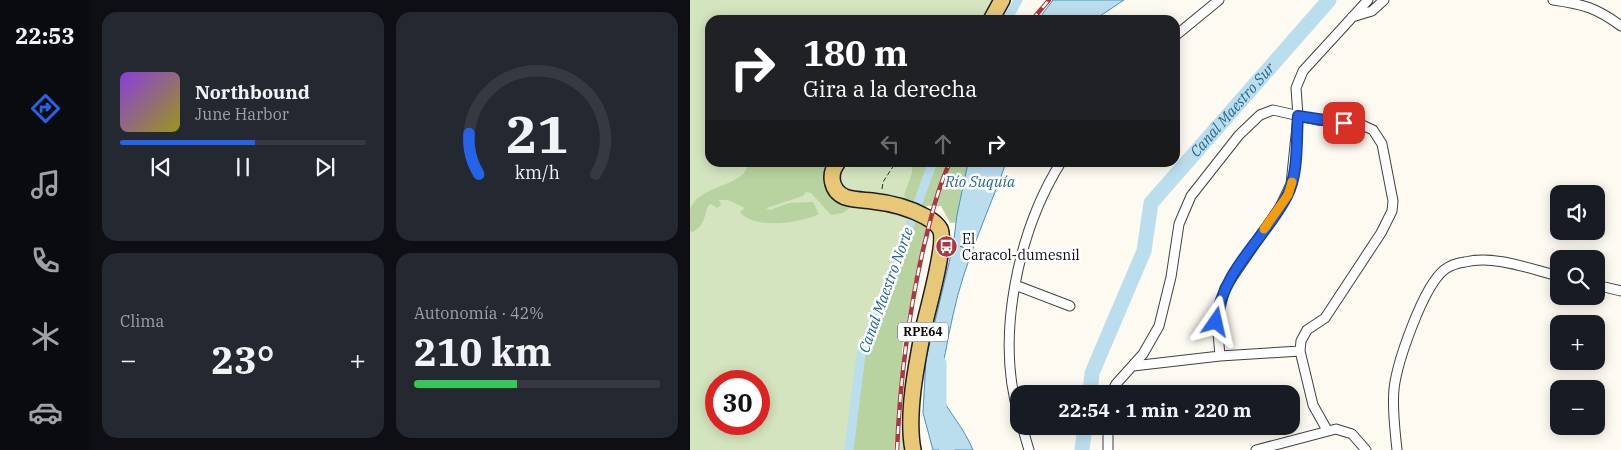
<!DOCTYPE html>
<html lang="es">
<meta charset="utf-8">
<style>
body{margin:0;font-family:"IBM Plex Serif",serif;background:#242831;color:#f1f3f6;height:100vh;display:flex;flex-direction:column;font-size:19px;white-space:nowrap}
*{box-sizing:border-box;margin:0}
p{font-size:16px;color:#9ea1a6}
.icon{flex:none;width:28px;height:28px;fill:none;stroke:currentColor;stroke-width:2;stroke-linecap:round;stroke-linejoin:round}
.map{position:relative;flex:1;overflow:hidden}
.drawer{display:flex;flex-direction:column;gap:12px;padding:12px;background:#0d0f14;width:600px}
.drawer>*{flex:none}
.banner{position:absolute;left:15px;top:15px;width:475px;height:152px;border-radius:15px;box-shadow:0 2px 12px #0003;background:#202124;color:#fff;overflow:hidden}
.buttons{position:absolute;left:860px;top:185px;display:grid;gap:10px}
.buttons a{display:grid;place-items:center;width:55px;height:55px;border-radius:10px;background:#171b24;box-shadow:0 2px 12px #0003;font-size:25px}
.speed{position:absolute;left:15px;top:370px;display:flex;gap:10px;font-size:25px;font-weight:700;text-align:center}
.speed>*{display:grid;place-content:center;width:65px;height:65px;border-radius:50%;background:#171b24;box-shadow:0 2px 12px #0003;line-height:1}
.speed .limit{border:8px solid #d22;background:#fff;color:#111}
.pin{position:absolute;display:grid;place-items:center;width:42px;height:42px;color:#fff;margin:-21px;border-radius:10px;box-shadow:0 2px 8px #0006}
.me{position:absolute;width:55px;margin:-28px;rotate:11deg;stroke-linejoin:round;filter:drop-shadow(0 0 4px #0008)}
.turn{display:flex;align-items:center;gap:18px;height:105px;padding:0 15px;font-size:22px}
.turn .icon{width:65px;height:65px;stroke-width:2.5}
.turn b{display:block;font-size:35px;line-height:42px}
.lanes{display:flex;align-items:center;height:48px;padding:0 15px;background:#0003;justify-content:center;gap:25px;direction:ltr}
.lanes .off{opacity:.35}
.big{font-size:38px;font-weight:700;line-height:1.1}
.drawer .card{flex:1;display:flex;flex-direction:column;justify-content:center;gap:8px;min-width:0;padding:0 18px;border-radius:15px;background:#242831}
.drawer .dial{align-items:center;gap:0}
.dial svg{height:130px;overflow:visible;fill:none;stroke:#363941;stroke-width:7;stroke-linecap:round;text-anchor:middle}
.dial text{fill:#f1f3f6;stroke:none}
.song{display:flex;align-items:center;gap:15px}
.cover{width:60px;height:60px;border-radius:8px;background:linear-gradient(135deg,hsl(270 70% 55%),hsl(60 70% 35%))}
.played{height:5px;border-radius:2px;background:linear-gradient(90deg,#2563eb 55%,#363941 55%)}
.keys{display:flex;justify-content:space-around;direction:ltr}
.heat{display:flex;justify-content:space-between;align-items:center;font-size:28px;direction:ltr}
.charge{height:8px;border-radius:4px;background:linear-gradient(90deg,#34c759 42%,#363941 0)}
.drawer .tiles{flex:1;display:grid;gap:12px;grid-template-columns:repeat(2,1fr)}
.trip{position:absolute;left:320px;top:385px;width:290px;height:50px;border-radius:15px;background:#171b24;box-shadow:0 2px 12px #0003;font-weight:700;line-height:50px;text-align:center}
main{display:flex;flex:1;min-height:0}
.tabs{display:flex;flex-direction:column;width:90px;justify-content:space-around;align-items:center;background:#090b0e;color:#9ea1a6}
.tabs .icon{width:35px;height:35px}
.tabs .current{color:#2563eb}
.tabs b{font-size:22px;color:#f1f3f6}
.map>svg:first-child{display:block}
.green{fill:#d3e4be;fill-rule:evenodd}
.forest{fill:#b8d39f}
.water{fill:#bbdeef;stroke:#4b94bd}
.lines{fill:none;stroke-linecap:round;stroke-linejoin:round}
.canal{stroke:#bbdeef;stroke-width:9}
.river{stroke:#bbdeef;stroke-width:15}
.street-casing{stroke:#414141;stroke-width:11}
.primary-casing{stroke:#1f1f1f;stroke-width:18}
.path{stroke:#303030;stroke-width:1;stroke-dasharray:5 2.5;stroke-linecap:butt}
.street{stroke:#fff;stroke-width:9}
.primary{stroke:#e8c776;stroke-width:15}
.rail-casing{stroke:#ad3641;stroke-width:4.5}
.rail{stroke:#fff;stroke-width:2.5;stroke-dasharray:8;stroke-linecap:butt}
.route-casing{stroke:#184099;stroke-width:12}
.route{stroke:#2563eb;stroke-width:9}
.slow{stroke:#f59e0b;stroke-width:9}
.labels{text-anchor:middle;stroke-width:5;stroke-linejoin:round;paint-order:stroke}
.shield{fill:#fff;stroke:#565656;stroke-width:1}
.shield-label{font-size:12px;font-weight:bold;fill:#0e0e0e}
.poi-label{font-size:14px;fill:#0e0e0e;stroke:#fff;text-anchor:start}
.water-label{font-size:15px;font-style:italic;fill:#266791;stroke:#fff}
</style>
<main>
<nav class="tabs">
<b>22:53</b>
<svg class="icon current" aria-label="directions" viewBox="0 0 24 24"><path d="M12 3l9 9-9 9-9-9zM9 14v-3h6M13 9l2 2-2 2"/></svg>
<svg class="icon" aria-label="music" viewBox="0 0 24 24"><path d="M9 18V5l10-2v13"/><circle cx="6" cy="18" r="3"/><circle cx="16" cy="16" r="3"/></svg>
<svg class="icon" aria-label="phone" viewBox="0 0 24 24"><path d="M5 4h4l2 5-3 2q2 4 5 5l2-3 5 2v4C11 20 4 13 5 4z"/></svg>
<svg class="icon" aria-label="climate" viewBox="0 0 24 24"><path d="M12 3v18M4 7l16 10M4 17L20 7"/></svg>
<svg class="icon" aria-label="car" viewBox="0 0 24 24"><path d="M5 17H2v-5l4-1 3-4h7l3 4 3 1v5h-3M9 17h6M6 11h13"/><circle cx="7" cy="17" r="2"/><circle cx="17" cy="17" r="2"/></svg>
</nav>
<section class="drawer">
<div class="tiles">
<div class="card">
<div class="song"><i class="cover"></i><div><b>Northbound</b><p>June Harbor</p></div></div>
<div class="played"></div>
<div class="keys"><svg class="icon" aria-label="previous" viewBox="0 0 24 24"><path d="M18 5L8 12l10 7zM5 5v14"/></svg><svg class="icon" aria-label="pause" viewBox="0 0 24 24"><path d="M8 5v14M16 5v14"/></svg><svg class="icon" aria-label="next" viewBox="0 0 24 24"><path d="M6 5l10 7-10 7zM19 5v14"/></svg></div>
</div>
<div class="card dial"><svg viewBox="0 0 100 80">
<path d="M14 69A42 42 0 1 1 86 69"/>
<path d="M14 69A42 42 0 0 1 8 44" stroke="#2563eb"/>
<text x="50" y="56" font-size="32" font-weight="700">21</text>
<text x="50" y="72" font-size="11">km/h</text>
</svg></div>
<div class="card"><p>Clima</p>
<div class="heat"><a>−</a><b class="big">23°</b><a>+</a></div>
</div>
<div class="card"><p>Autonomía · 42%</p><b class="big">210 km</b><div class="charge"></div></div>
</div>
</section>
<div class="map">
<svg width="931" height="450" viewBox="0 0 931 450">
<rect width="100%" height="100%" fill="#fdfaf1"/>
<path class="green" d="M 0,0 L 305,0 L 294,20 L 20,20 L 20,162 L 137,163 C 117,216 184,204 213,214 C 220,216 228,226 233,232 L 197,382 L 216,450 L 0,450 ZM 26,381 L 69,381 L 69,424 L 26,424 Z
M 195,163 L 239,163 L 224,204 C 206,197 164,197 152,184 L 150,172 L 153,168 Z"/>
<path class="forest" d="M 58,162 L 137,163 C 128,187 137,200 162,206 L 153,213 L 141,215 L 121,193 L 116,192 L 113,196 L 76,208 L 80,210 L 99,203 L 123,202 L 129,214 C 111,223 64,230 50,212 L 55,208 L 38,200 L 29,200 L 31,205 L 27,208 L 21,204 L 18,206 C 14,218 14,225 3,232 L 0,231 C 0,225 0,216 0,211 C 7,183 58,188 58,162 Z
M 222,162 L 281,163 L 273,222 L 260,223 L 251,206 L 237,206 L 232,220 L 240,235 L 226,273 L 212,350 L 213,378 L 204,450 L 162,450 L 171,366 L 223,213 L 214,195 L 222,173 Z"/>
<path class="water" d="M 363,0 L 434,0 L 404,20 L 348,20 Z
M 278,163 L 316,163 C 298,213 274,263 263,315 C 257,340 254,365 247,390 C 258,411 274,428 283,450 L 243,450 L 233,413 L 236,359 L 263,246 L 267,215 Z"/>
<g class="lines">
<path class="canal" d="M 317,20 L 328,0
M 159,450 L 171,355 L 243,162"/>
<g class="river">
<path d="M 249,363 L 249,422 L 257,450"/>
<path id="s1" d="M 400,394 L 402,373 L 454,251 L 461,203 L 639,0"/>
<path d="M 392,450 L 395,426"/>
</g>
<defs>
<path id="street" d="M 863,0 C 893,4 907,8 931,26
M 662,17 L 682,11 L 694,0
M 485,36 L 529,0
M 325,285 L 380,306
M 906,285 L 931,291
M 530,356 L 527,321 L 535,288 L 590,207 L 601,184 L 608,116 L 606,88 L 613,71 L 678,0
M 443,366 L 530,356 L 610,351
M 421,394 L 426,384 L 453,354 L 469,326 L 481,277 L 489,224 L 501,196 L 549,135 L 570,115 L 583,110 L 627,120 L 670,124 L 683,130 L 692,144 L 703,201 L 702,211 L 691,233 L 635,318 L 617,330 L 611,341 L 610,351 L 623,405 L 637,430
M 329,416 C 305,337 328,231 371,162
M 332,426 L 339,450
M 418,450 L 418,426
M 566,450 L 646,429 L 662,434 L 676,450
M 707,450 C 705,430 702,409 704,389 C 707,362 733,287 754,270 C 759,266 768,263 775,262 C 805,255 840,269 869,276"/>
<path id="primary" d="M 301,20 L 312,0
M 148,162 C 138,174 141,191 155,197 C 164,200 173,200 182,201 C 201,203 218,207 236,217 C 241,220 247,223 250,229 C 257,242 238,308 234,326 C 227,362 216,414 223,450"/>
</defs>
<use href="#street" class="street-casing"/>
<use href="#primary" class="primary-casing"/>
<path class="path" d="M 192,189 L 193,182 L 206,162
M 263,244 L 321,262"/>
<use href="#street" class="street"/>
<use href="#primary" class="primary"/>
<defs>
<path id="rail" d="M 342,20 L 359,0
M 207,450 C 210,382 218,316 233,250 C 240,221 247,190 260,162"/>
</defs>
<use href="#rail" class="rail-casing"/>
<use href="#rail" class="rail"/>
</g>
<g class="lines">
<defs>
<path id="route" d="M 526,322 C 532,270 575,239 597,196 C 609,173 606,140 608,116 L 654,123"/>
</defs>
<use href="#route" class="route-casing"/>
<use href="#route" class="route"/>
<path class="slow" d="M 574,229 L 598,195 L 602,182"/>
</g>
<defs>
<symbol id="bus-disc" viewBox="-11 -11 22 22"><circle r="9.5" fill="#ad3641" stroke="#fff"/><path d="M-5-6H5V4H4V6H2V4H-2V6H-4V4H-5ZM-3.5-4V0h7V-4ZM-3.5 1.2v1.5H-2V1.2ZM2 1.2v1.5H3.5V1.2Z" fill="#fff"/></symbol>
</defs>
<g fill-rule="evenodd">
<use href="#bus-disc" x="244" y="234" width="25" height="25"/>
</g>
<g class="labels">
<rect class="shield" x="208" y="322.5" width="50" height="19" rx="4"/>
<g class="shield-label">
<text x="233" y="336">RPE64</text>
</g>
<g class="poi-label">
<text x="272" y="244">El<tspan x="272" dy="16">Caracol-dumesnil</tspan></text>
</g>
<g class="water-label">
<text dy="5" stroke="none"><textPath href="#s1" startOffset="326">Canal Maestro Sur</textPath></text>
<text x="290" y="187">Río Suquía</text>
<text transform="translate(196 290) rotate(-70)" y="5">Canal Maestro Norte</text>
</g>
</g>
</svg>
<div class="buttons">
<a><svg class="icon" aria-label="sound" viewBox="0 0 24 24"><path d="M4 9h4l5-4v14l-5-4H4zM17 9q2 3 0 6"/></svg></a>
<a><svg class="icon" aria-label="search" viewBox="0 0 24 24"><circle cx="10" cy="10" r="6"/><path d="M15 15l6 6"/></svg></a>
<a>+</a>
<a>−</a>
</div>
<div class="speed"><div class="limit">30</div></div>
<div class="pin" style="left:654px;top:123px;background:#d93025"><svg class="icon" aria-label="arrive" viewBox="0 0 24 24"><path d="M6 21V4h12l-3 4 3 4H6"/></svg></div>
<svg class="me" style="left:526px;top:322px" viewBox="-20 -20 40 40"><path d="M0-17L14 15 0 8-14 15z" fill="#2563eb" stroke="#fff" stroke-width="4"/></svg>
<div class="trip">22:54 · 1 min · 220 m</div>
<div class="banner">
<div class="turn"><svg class="icon" aria-label="right" viewBox="0 0 24 24"><path d="M7 20v-9h11M14 6l5 5-5 5"/></svg><div><b>180 m</b>Gira a la derecha</div></div>
<div class="lanes"><svg class="icon off" aria-label="left" viewBox="0 0 24 24"><path d="M17 20v-9H6M10 6l-5 5 5 5"/></svg><svg class="icon off" aria-label="ahead" viewBox="0 0 24 24"><path d="M12 20V5M6 11l6-6 6 6"/></svg><svg class="icon" aria-label="right" viewBox="0 0 24 24"><path d="M7 20v-9h11M14 6l5 5-5 5"/></svg></div>
</div>
</div>
</main>
